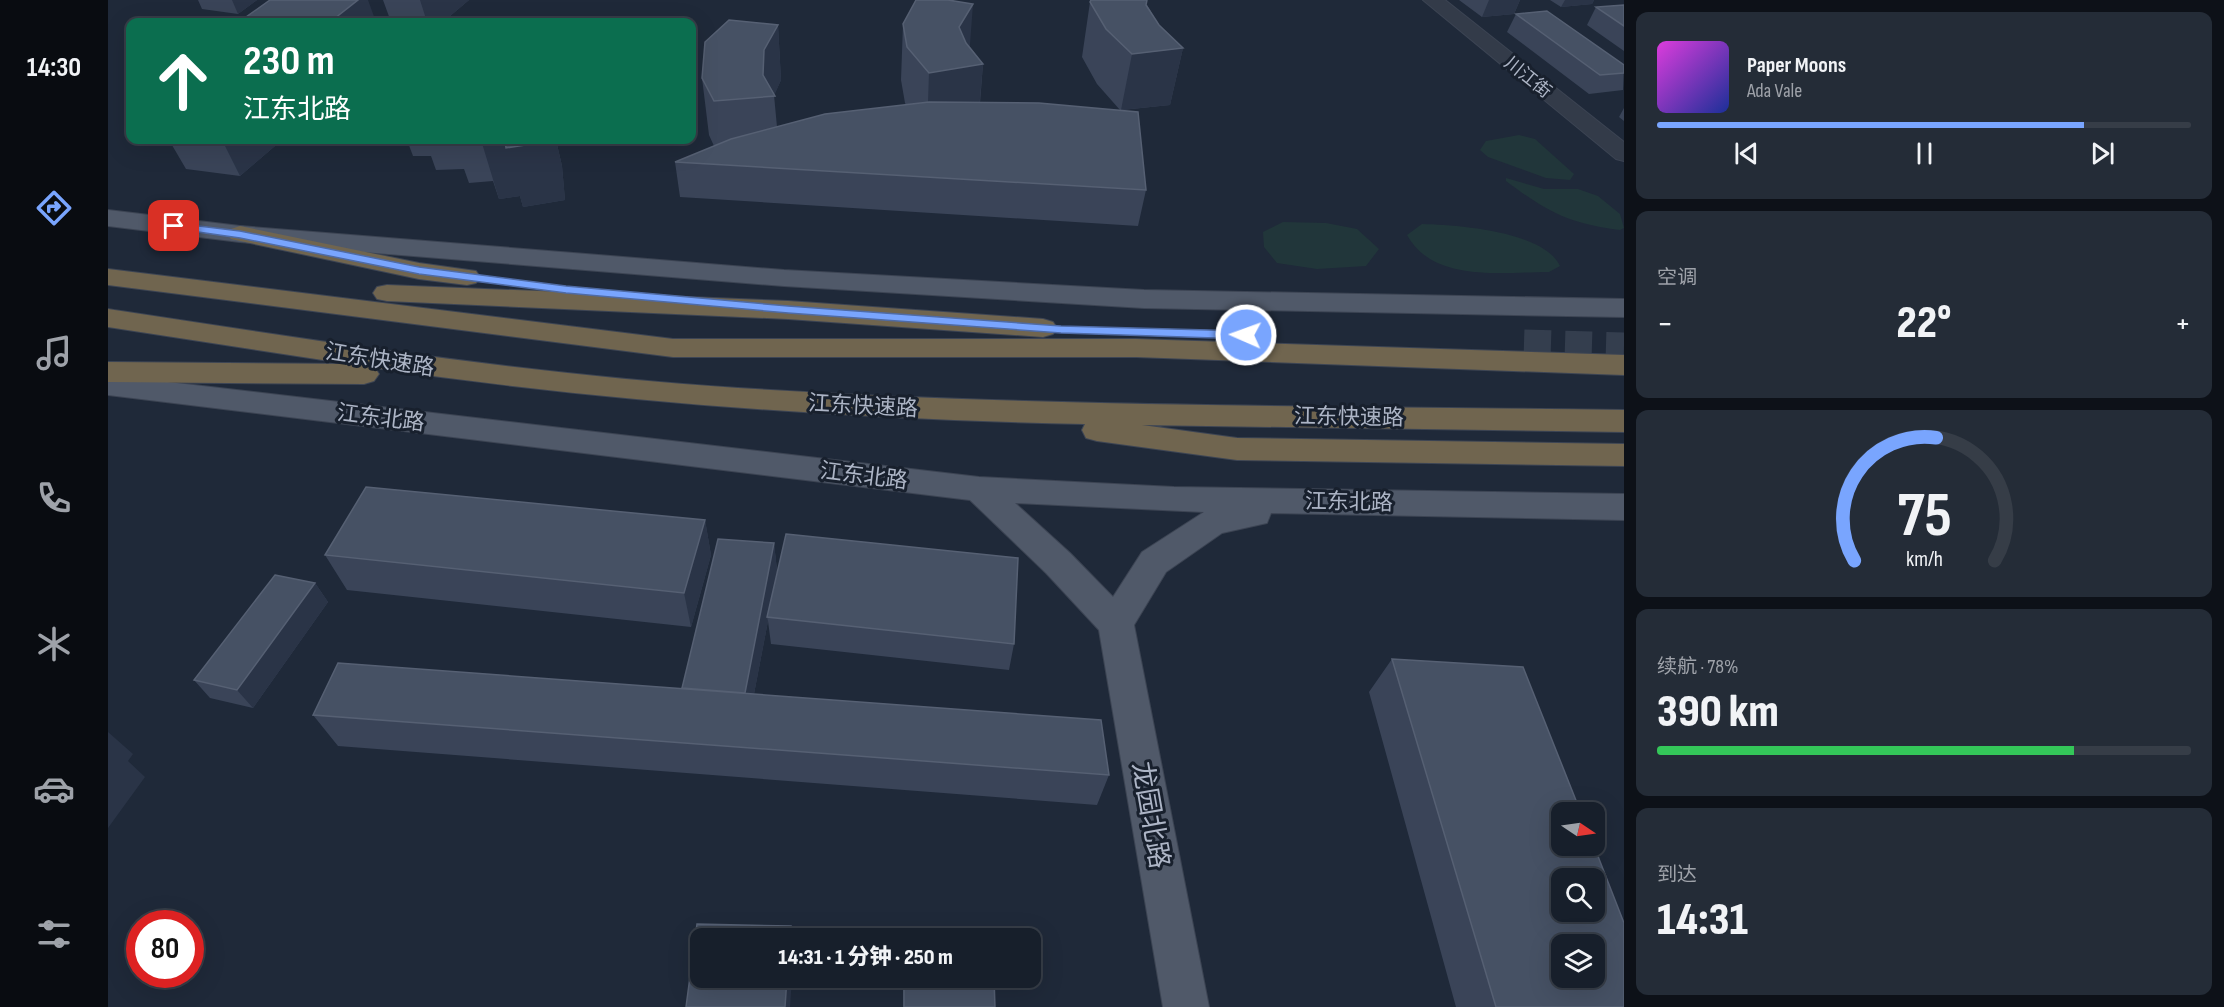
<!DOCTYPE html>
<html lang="zh">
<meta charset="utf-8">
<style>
body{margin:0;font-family:"Sofia Sans Condensed","Noto Sans SC",sans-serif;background:#242c37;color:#f1f3f6;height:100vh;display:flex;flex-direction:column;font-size:22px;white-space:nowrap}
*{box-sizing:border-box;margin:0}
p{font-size:20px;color:#9ea2a9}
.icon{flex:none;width:33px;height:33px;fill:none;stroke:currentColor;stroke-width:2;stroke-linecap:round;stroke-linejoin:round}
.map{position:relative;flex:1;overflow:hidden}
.drawer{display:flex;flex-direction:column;gap:12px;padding:12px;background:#0d1118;width:600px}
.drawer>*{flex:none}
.hud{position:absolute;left:18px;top:18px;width:570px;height:126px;border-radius:12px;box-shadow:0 6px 24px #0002,0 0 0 2px #363d47;background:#0b6e4f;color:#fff;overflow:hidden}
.needle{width:39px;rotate:103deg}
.controls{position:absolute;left:1443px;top:802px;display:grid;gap:12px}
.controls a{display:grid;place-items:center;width:54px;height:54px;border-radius:12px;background:#171f2b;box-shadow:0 6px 24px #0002,0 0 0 2px #363d47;font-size:30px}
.speed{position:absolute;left:18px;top:910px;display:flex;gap:12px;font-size:30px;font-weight:700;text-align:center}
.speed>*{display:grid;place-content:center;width:78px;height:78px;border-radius:50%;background:#171f2b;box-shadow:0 6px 24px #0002,0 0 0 2px #363d47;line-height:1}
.speed .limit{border:9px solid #d22;background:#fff;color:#111}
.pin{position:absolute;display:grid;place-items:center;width:51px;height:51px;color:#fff;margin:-26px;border-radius:12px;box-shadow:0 3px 9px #0006}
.me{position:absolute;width:66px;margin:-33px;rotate:272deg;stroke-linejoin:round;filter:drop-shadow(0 0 4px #0008)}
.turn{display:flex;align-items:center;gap:21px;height:126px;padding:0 18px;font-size:27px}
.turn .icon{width:78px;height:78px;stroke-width:2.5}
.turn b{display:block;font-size:42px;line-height:51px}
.big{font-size:45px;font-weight:800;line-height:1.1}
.drawer .card{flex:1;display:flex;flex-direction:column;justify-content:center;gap:9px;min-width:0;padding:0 21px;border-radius:12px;background:#242c37}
.drawer .dial{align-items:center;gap:0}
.dial svg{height:156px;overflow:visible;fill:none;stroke:#363d47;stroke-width:7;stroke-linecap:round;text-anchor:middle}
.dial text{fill:#f1f3f6;stroke:none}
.song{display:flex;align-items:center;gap:18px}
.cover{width:72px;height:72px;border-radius:9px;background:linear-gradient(135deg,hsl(300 70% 55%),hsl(230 70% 35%))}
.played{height:6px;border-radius:3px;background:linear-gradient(90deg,#79a5fe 80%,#363d47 80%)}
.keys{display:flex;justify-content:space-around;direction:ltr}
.heat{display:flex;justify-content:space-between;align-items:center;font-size:33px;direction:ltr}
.charge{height:9px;border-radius:4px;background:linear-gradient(90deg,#34c759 78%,#363d47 0)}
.trip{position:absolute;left:582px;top:928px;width:351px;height:60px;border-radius:12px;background:#171f2b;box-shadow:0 6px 24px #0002,0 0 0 2px #363d47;font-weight:800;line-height:60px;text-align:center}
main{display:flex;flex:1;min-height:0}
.tabs{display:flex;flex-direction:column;width:108px;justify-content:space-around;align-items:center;background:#090c11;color:#9ea2a9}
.tabs .icon{width:42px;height:42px}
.tabs .current{color:#79a5fe}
.tabs b{font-size:27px;color:#f1f3f6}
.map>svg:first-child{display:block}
.green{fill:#21363a}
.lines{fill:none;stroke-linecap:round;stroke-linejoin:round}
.highway-tunnel{stroke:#343e4e;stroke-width:27;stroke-dasharray:27 14;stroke-linecap:butt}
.minor-casing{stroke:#3c4453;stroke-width:2}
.major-casing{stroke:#3c4453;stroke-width:2}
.highway-casing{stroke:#3d4554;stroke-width:2}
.minor{fill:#333b49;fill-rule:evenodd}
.major{fill:#505969;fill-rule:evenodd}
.highway{fill:#70654f;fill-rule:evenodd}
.wall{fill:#3a4458}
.shaded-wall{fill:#2a3447}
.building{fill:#465164;stroke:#566073;stroke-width:1.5;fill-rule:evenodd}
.route{fill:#79a5fe;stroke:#4f6ba5;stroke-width:1.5}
.labels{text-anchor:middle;stroke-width:6;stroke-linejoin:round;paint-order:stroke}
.far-street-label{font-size:18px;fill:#adb5c6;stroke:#18202d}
.street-label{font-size:22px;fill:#adb5c6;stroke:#18202d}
.near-street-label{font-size:27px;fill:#adb5c6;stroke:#18202d}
</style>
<main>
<nav class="tabs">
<b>14:30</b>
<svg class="icon current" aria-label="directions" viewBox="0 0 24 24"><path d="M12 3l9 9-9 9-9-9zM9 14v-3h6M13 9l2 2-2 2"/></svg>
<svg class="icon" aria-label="music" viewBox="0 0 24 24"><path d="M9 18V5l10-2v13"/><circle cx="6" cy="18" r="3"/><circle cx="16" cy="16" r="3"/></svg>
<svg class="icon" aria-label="phone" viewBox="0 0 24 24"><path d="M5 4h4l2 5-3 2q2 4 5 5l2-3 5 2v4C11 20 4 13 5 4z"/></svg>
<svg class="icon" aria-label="climate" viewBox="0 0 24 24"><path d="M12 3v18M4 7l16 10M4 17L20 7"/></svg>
<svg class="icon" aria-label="car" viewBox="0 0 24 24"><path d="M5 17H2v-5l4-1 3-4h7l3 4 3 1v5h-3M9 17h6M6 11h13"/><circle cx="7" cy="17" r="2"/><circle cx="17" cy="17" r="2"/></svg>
<svg class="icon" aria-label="filters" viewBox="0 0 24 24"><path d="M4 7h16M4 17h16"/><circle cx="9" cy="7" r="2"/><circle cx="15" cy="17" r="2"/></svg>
</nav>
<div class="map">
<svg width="1516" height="1007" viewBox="0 0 1516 1007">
<rect width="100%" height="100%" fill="#1f2939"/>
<path class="green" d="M 1411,135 L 1427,139 L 1466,174 L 1462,180 L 1438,178 L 1380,157 L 1372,150 L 1378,141 Z
M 1398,178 L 1436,189 L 1470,189 L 1490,196 L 1512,214 L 1516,228 L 1512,230 C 1461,224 1438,211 1398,181 Z
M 1175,222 L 1218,223 L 1249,229 L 1271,249 L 1258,266 L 1209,269 L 1169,263 L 1156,247 L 1155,232 Z
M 1314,224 C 1349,225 1436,231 1452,266 L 1441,272 C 1395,272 1325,283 1299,235 Z"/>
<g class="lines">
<path class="highway-tunnel" d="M 1416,343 L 1516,346"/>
<defs>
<path id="minor" d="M 1315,0 L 1337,0 L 1516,142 L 1516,161 L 1508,159 Z"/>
<path id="major" d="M 0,210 L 132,226 L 676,270 L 1036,290 L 1516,299 L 1516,317 L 1036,308 L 676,286 L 132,242 L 0,226 Z
M 0,375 L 871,477 L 1066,487 L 1516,494 L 1516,520 L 1163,513 L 1159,523 L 1114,533 L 1058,572 L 1026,625 L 1101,1007 L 1055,1007 L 991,630 L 938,573 L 862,500 L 0,395 ZM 907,503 L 1096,512 L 1034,552 L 1005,597 L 962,553 Z"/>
<path id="highway" d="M 132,226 L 311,263 L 368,271 L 372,277 L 368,283 L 359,285 L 311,279 L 123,239 L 119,234 L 123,229 Z
M 0,269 L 565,339 L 1028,339 L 1516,355 L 1516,375 L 1028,357 L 565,357 L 0,285 Z
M 279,285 L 680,301 L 935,319 L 945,322 L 949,328 L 945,334 L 935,337 L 680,319 L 279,301 L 269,299 L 265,293 L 269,287 Z
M 0,309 C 209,341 418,374 630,388 C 925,407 1221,406 1516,410 L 1516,432 L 1034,425 L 1129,438 L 1516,444 L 1516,466 L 1129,460 L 989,441 L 978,438 L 974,430 L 977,424 C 739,419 503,402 267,368 L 271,374 L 266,381 L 256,384 L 0,382 L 0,362 L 241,364 L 0,327 Z"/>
</defs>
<use href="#minor" class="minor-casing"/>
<use href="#major" class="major-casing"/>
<use href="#highway" class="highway-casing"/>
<use href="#minor" class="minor"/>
<use href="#major" class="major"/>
<use href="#highway" class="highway"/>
</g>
<path class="wall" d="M 90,0 L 149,0 L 130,14 L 94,9 Z
M 275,0 L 361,0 L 335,22 L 283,22 Z
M 808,0 L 846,0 L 862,47 L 875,64 L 872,103 L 1012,110 L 989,84 L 974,57 L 982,2 L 1039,5 L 1051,25 L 1075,48 L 1062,105 L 1014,110 L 1038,190 L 1030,226 L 572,197 L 567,162 L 606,146 L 601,135 L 594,78 L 670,25 L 673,80 L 666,95 L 669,127 L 798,105 L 797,103 L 793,80 L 795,24 Z
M 1351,0 L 1412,0 L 1406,14 L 1374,17 Z
M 1442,0 L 1486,0 L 1484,4 L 1453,7 Z
M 1516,5 L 1516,51 L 1479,25 L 1488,7 Z
M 1408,14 L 1516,65 L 1515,90 L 1481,94 L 1399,32 Z
M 1516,108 L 1516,121 L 1511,117 Z
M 61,140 L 174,140 L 132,176 L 78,169 Z
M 299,140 L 448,140 L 454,166 L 457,200 L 415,207 L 412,196 L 391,199 L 385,181 L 361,183 L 356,169 L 328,170 L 323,156 L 305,156 Z
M 597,520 L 603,555 L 583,627 L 239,590 L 217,555 Z
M 666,543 L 669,570 L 665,591 L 906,644 L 901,670 L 663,644 L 660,621 L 646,694 L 1001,775 L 989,805 L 230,746 L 205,715 L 574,688 Z
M 207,583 L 220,602 L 145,708 L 102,698 L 86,680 Z
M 1284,659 L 1516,1007 L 1348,1007 L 1261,692 Z
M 795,978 L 886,978 L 887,1007 L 795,1007 Z"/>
<path class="shaded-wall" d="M 124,0 L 149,0 L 130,14 Z
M 226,0 L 260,0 L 268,22 L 222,22 Z
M 312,0 L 361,0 L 335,22 L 319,22 Z
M 1039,0 L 1028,54 L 1075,48 L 1062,105 L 1013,110 L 1024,54 Z
M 1381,0 L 1412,0 L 1406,14 L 1374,17 Z
M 1457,0 L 1486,0 L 1484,4 L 1453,7 Z
M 865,4 L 861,58 L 875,64 L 870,121 L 819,130 L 821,73 Z
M 670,25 L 673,80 L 666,96 L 655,75 L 656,50 Z
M 114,140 L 174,140 L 132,176 Z
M 373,140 L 448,140 L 454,166 L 457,200 L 415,207 L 412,196 L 391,199 Z
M 597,520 L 603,555 L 583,627 L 576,593 Z
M 666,543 L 669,570 L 660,617 L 659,617 L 660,621 L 640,725 L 635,700 Z
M 207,583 L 220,602 L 145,708 L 129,690 Z
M 0,732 L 25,754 L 20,761 L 37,777 L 0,828 Z
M 683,926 L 685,939 L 682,939 Z
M 679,978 L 684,978 L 682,1007 L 677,1007 Z"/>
<path class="building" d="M 162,0 L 250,0 L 222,22 L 131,22 Z
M 808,0 L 840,0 L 865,4 L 851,27 L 858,43 L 875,64 L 821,73 L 799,47 L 795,24 Z
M 983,0 L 1039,0 L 1038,5 L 1051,25 L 1075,48 L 1024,54 L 998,29 L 982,2 Z
M 1516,5 L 1516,26 L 1488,7 Z
M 1439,11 L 1516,65 L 1516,73 L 1492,75 L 1408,14 Z
M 621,20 L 670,25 L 656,50 L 655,75 L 667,96 L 606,101 L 594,78 L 597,42 Z
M 821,102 L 931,103 L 1030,112 L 1038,190 L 567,162 L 623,139 L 717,114 Z
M 397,140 L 442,140 L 442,141 L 398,148 Z
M 258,487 L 597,520 L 576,593 L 217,555 Z
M 678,534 L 910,558 L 906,644 L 659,617 Z
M 610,539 L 666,543 L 637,693 L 574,688 Z
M 167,575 L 207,583 L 129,690 L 86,680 Z
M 1284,659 L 1415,667 L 1473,813 L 1454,813 L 1454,846 L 1486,846 L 1516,923 L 1516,1007 L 1388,1007 ZM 1454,879 L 1486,879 L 1486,912 L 1454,912 ZM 1454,945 L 1486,945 L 1486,978 L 1454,978 Z
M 230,663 L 993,720 L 1001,775 L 205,715 Z
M 589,924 L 683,926 L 682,939 L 592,939 L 592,978 L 679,978 L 677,1007 L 578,1007 Z
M 797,931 L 884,935 L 885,939 L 797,939 Z
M 796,978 L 886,978 L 887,1007 L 796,1007 Z"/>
<path class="route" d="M 66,223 L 132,231 L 311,267 L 458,286 L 680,306 L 953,326 L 1138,331 L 1144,335 L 1138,339 L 953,333 L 680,313 L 458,293 L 311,274 L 132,238 L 62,228 L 61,226 Z"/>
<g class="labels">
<g class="far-street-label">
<text transform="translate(1420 77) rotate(39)" y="6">川江街</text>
</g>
<g class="street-label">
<text transform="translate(272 359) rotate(9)" y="8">江东快速路</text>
<text transform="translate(755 405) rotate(3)" y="8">江东快速路</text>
<text transform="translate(1241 416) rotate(1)" y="8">江东快速路</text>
<text transform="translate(273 417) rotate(7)" y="8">江东北路</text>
<text transform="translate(756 475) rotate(7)" y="8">江东北路</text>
<text transform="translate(1241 501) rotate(1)" y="8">江东北路</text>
</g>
<g class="near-street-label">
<text transform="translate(1043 815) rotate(80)" y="9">龙园北路</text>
</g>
</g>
</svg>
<div class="controls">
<a><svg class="needle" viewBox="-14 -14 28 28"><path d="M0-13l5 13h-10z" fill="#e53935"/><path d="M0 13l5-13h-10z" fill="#9ea2a9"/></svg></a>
<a><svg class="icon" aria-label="search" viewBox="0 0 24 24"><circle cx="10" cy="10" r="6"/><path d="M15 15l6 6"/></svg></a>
<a><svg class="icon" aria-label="layers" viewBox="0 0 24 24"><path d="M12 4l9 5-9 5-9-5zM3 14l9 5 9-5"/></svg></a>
</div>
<div class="speed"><div class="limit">80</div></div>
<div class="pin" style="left:66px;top:226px;background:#d93025"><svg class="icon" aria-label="arrive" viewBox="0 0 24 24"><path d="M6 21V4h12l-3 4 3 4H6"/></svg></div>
<svg class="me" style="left:1138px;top:335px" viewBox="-20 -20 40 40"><circle r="17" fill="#79a5fe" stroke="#fff" stroke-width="3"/><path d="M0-11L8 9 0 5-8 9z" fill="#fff"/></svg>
<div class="trip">14:31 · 1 分钟 · 250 m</div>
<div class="hud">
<div class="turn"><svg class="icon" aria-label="ahead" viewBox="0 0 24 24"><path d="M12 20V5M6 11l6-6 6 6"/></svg><div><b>230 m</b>江东北路</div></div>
</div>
</div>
<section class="drawer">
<div class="card">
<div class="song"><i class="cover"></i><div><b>Paper Moons</b><p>Ada Vale</p></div></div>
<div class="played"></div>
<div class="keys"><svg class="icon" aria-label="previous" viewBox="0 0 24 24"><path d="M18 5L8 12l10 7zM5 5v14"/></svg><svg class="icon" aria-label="pause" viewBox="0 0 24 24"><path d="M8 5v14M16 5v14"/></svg><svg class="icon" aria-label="next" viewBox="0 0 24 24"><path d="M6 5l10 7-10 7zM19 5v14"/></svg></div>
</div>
<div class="card"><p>空调</p>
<div class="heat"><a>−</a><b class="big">22°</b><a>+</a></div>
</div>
<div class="card dial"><svg viewBox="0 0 100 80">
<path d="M14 69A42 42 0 1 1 86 69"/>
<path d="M14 69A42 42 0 0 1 56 6" stroke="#79a5fe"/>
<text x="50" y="56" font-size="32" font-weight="700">75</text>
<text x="50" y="72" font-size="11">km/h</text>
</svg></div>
<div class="card"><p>续航 · 78%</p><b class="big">390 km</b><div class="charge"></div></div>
<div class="card"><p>到达</p><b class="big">14:31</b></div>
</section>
</main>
